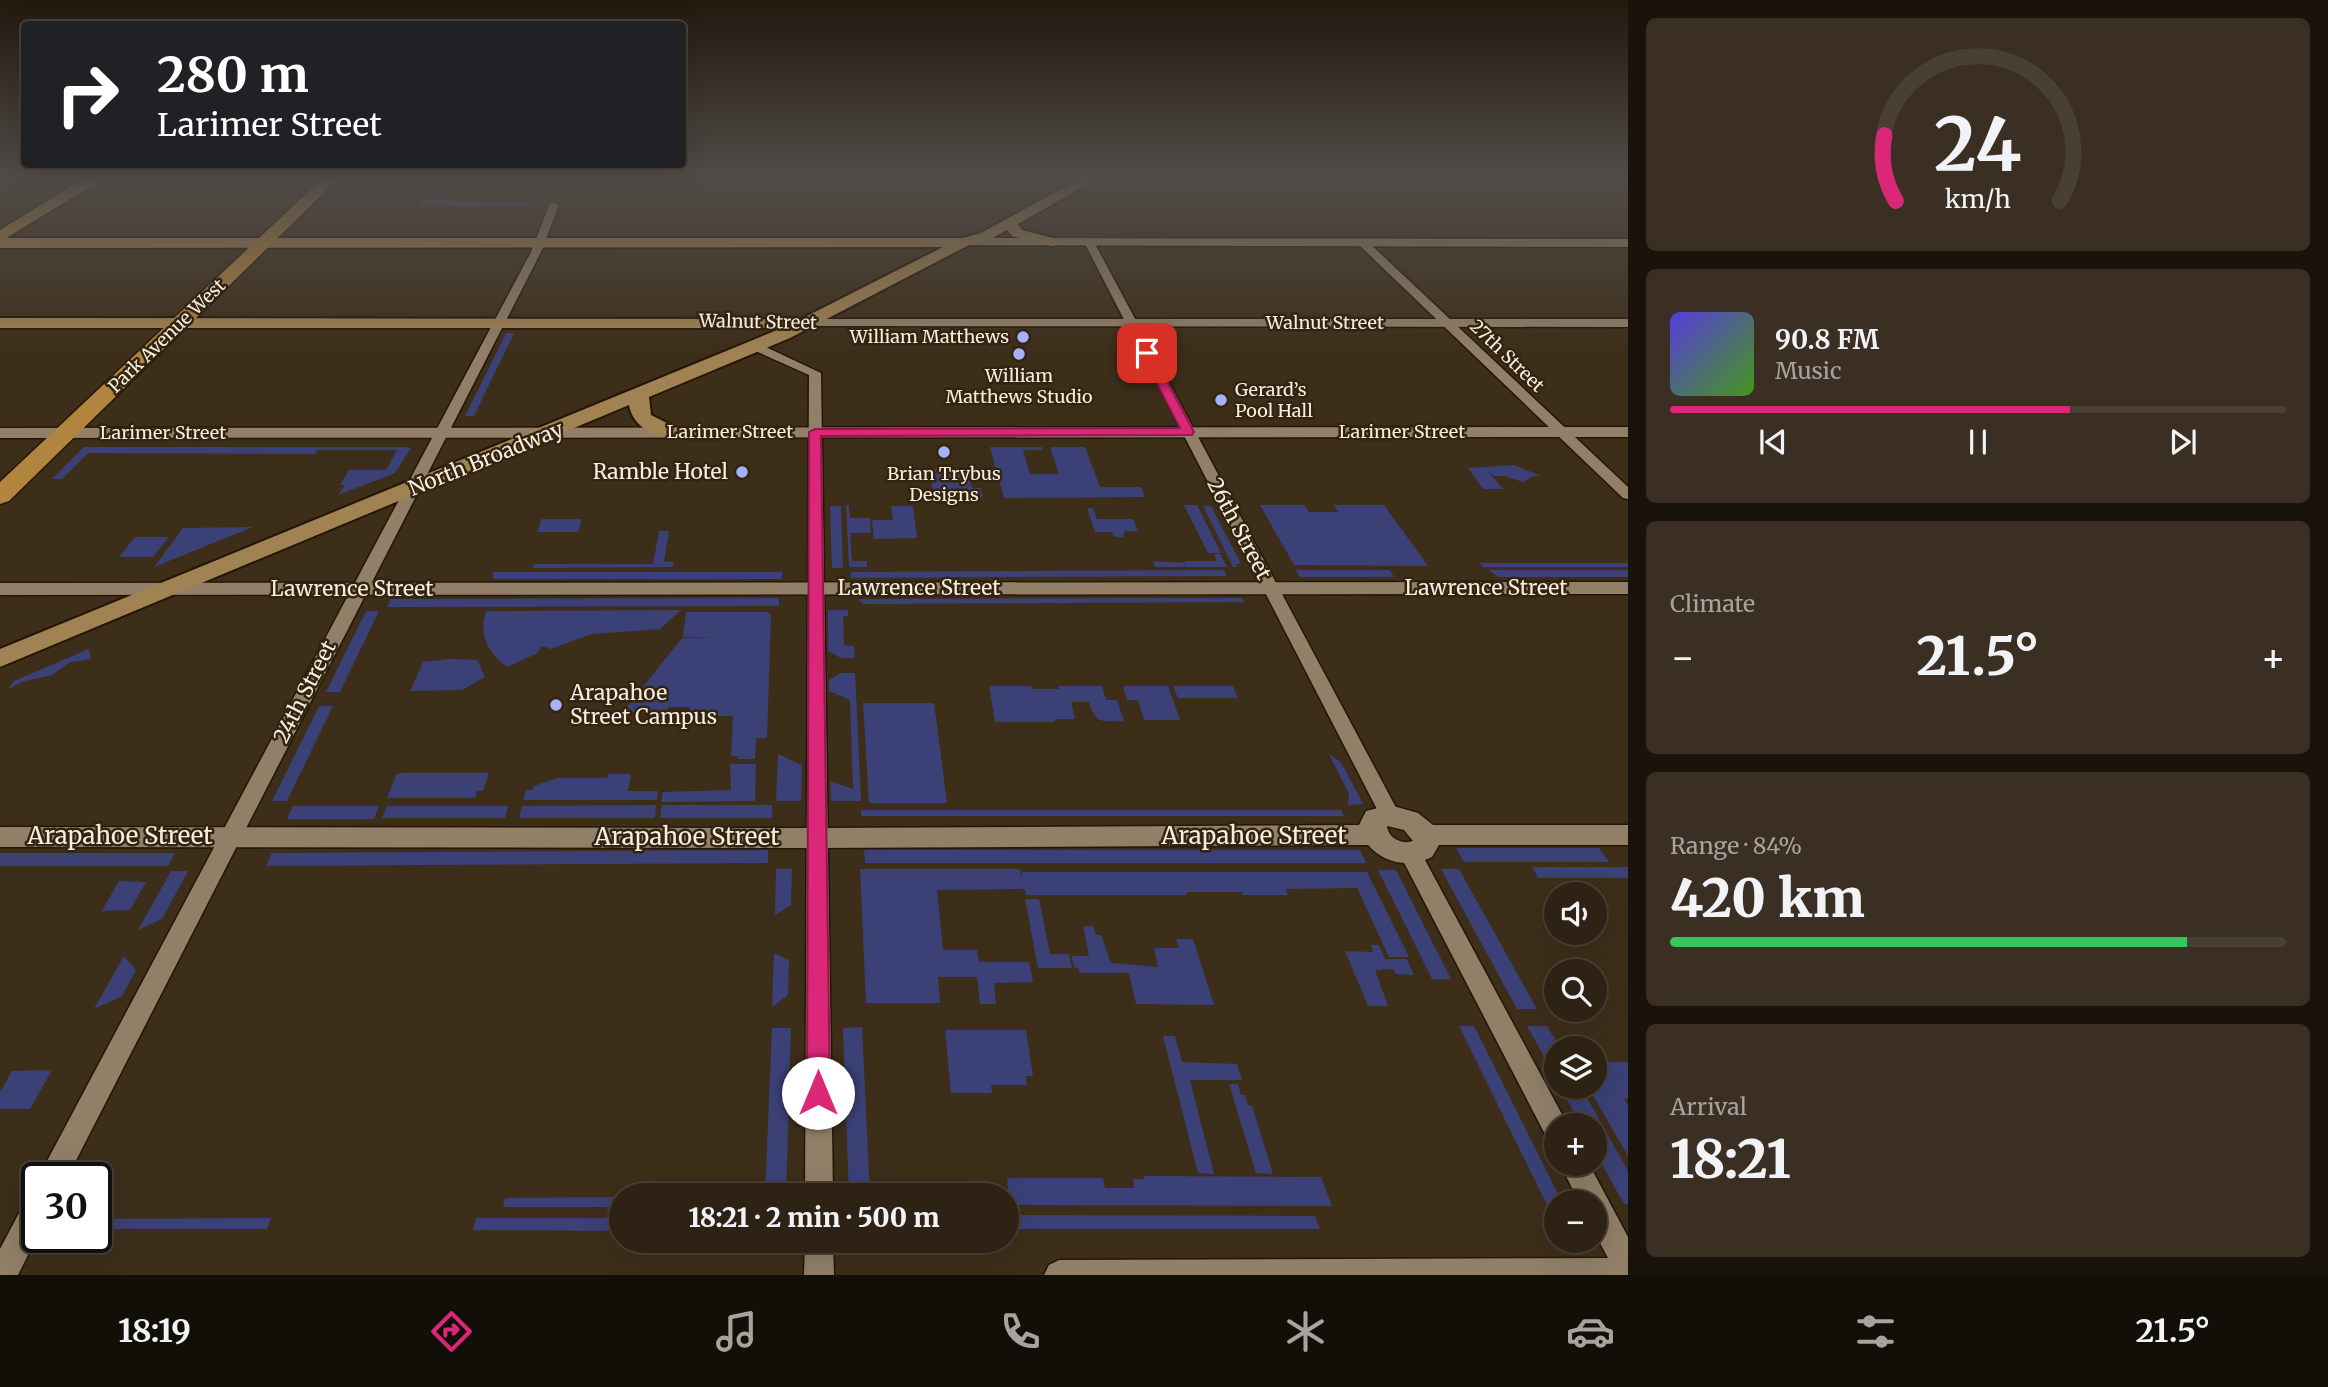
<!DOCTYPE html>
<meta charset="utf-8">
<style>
body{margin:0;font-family:Merriweather,serif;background:#3a2f22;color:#f1f3f6;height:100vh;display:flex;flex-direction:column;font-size:26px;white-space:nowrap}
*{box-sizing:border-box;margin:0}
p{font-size:23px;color:#a7a4a0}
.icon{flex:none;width:38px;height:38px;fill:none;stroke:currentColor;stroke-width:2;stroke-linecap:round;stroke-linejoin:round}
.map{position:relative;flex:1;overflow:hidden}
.panel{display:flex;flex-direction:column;gap:18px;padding:18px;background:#19130b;width:700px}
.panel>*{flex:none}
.top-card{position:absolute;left:21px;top:21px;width:665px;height:147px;border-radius:7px;box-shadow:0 7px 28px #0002,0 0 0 2px #493f34;background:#202124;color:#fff;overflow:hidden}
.fabs{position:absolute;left:1544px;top:882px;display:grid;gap:14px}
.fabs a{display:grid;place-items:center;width:63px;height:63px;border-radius:50%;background:#2e2214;box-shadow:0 7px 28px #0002,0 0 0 2px #493f34;font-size:35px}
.speed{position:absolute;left:21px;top:1162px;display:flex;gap:14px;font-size:35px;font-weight:700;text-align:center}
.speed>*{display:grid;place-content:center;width:91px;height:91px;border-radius:50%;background:#2e2214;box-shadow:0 7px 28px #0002,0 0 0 2px #493f34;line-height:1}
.speed .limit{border:4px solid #111;border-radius:10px;background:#fff;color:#111}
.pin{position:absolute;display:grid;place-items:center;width:60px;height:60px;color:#fff;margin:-30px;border-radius:14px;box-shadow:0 4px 10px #0006}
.me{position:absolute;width:77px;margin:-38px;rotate:0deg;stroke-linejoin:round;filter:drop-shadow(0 0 5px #0008)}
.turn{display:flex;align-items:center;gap:24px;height:147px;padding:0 21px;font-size:32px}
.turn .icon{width:91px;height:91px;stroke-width:2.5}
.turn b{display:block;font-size:49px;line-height:60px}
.big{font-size:52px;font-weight:800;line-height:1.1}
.panel .widget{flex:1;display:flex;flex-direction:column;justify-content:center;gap:10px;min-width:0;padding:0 24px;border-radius:10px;background:#3a2f22}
.panel .dial{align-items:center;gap:0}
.dial svg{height:182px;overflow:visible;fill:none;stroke:#493f34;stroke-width:7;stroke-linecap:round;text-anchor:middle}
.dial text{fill:#f1f3f6;stroke:none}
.song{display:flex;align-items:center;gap:21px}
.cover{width:84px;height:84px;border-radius:10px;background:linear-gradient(135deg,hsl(250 70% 55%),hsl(100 70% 35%))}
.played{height:7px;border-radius:4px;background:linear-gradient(90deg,#db2777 65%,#493f34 65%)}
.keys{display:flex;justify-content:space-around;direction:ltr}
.heat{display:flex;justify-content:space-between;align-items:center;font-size:38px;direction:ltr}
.charge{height:10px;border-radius:5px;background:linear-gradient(90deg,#34c759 84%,#493f34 0)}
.trip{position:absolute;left:609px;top:1183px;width:410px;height:70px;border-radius:35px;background:#2e2214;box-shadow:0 7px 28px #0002,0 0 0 2px #493f34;font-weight:800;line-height:70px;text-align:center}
.tabs{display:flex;height:112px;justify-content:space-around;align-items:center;background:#120e08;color:#a7a4a0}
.tabs .icon{width:49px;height:49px}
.tabs .on{color:#db2777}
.tabs b{font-size:32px;color:#f1f3f6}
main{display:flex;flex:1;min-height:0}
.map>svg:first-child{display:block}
.green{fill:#3b4176}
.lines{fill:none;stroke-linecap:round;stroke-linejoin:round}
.minor-casing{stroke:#241603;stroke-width:3}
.tertiary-casing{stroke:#241603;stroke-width:3}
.secondary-casing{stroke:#241603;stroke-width:4}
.primary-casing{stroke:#241603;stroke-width:3}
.minor{fill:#917f68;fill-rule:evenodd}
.tertiary{fill:#917f68;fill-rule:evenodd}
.secondary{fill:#a18253;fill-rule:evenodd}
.primary{fill:#b1843f;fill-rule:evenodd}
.route{fill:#db2777;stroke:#8e194d;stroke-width:2}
.poi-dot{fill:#a6b1fc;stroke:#332410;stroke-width:2.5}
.labels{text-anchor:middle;stroke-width:5;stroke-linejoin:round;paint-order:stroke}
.far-street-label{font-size:18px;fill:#f7ede1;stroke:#332410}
.far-poi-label{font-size:18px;fill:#f7ede1;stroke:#332410}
.street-label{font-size:21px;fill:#f7ede1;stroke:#332410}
.poi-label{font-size:21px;fill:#f7ede1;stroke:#332410;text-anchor:end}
.near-street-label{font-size:24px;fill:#f7ede1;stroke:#332410}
</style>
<main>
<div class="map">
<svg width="1628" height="1275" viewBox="0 0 1628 1275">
<rect width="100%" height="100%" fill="#3d2e1a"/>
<path class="green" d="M 128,176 L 314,176 L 302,186 L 277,177 L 146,178 L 123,180 L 121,178 Z
M 447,193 L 446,198 L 451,201 L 524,203 L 540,207 L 419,205 L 423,199 L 330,199 L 335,195 L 341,195 L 339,198 L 440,196 Z
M 506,333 L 514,333 L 474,416 L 465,416 Z
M 84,447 L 408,447 L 411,448 L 395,473 L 338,495 L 345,485 L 340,485 L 349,470 L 386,470 L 397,450 L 318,450 L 315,454 L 88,453 L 62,479 L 52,479 Z
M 990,447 L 1042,447 L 1043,450 L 1023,450 L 1030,474 L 1059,474 L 1050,447 L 1085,447 L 1100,487 L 1141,487 L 1145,497 L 1004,498 Z
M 1514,465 L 1541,476 L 1533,476 L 1523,482 L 1504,476 L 1494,476 L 1487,470 L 1503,489 L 1483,489 L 1468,468 Z
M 929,469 L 968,469 L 972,488 L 981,488 L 983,498 L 934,498 Z
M 846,505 L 849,505 L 850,518 L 870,518 L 871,533 L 850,533 L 852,561 L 867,561 L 867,567 L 849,567 Z
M 1184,505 L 1197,505 L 1221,553 L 1208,553 Z
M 1260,505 L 1304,505 L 1309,512 L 1338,512 L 1334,505 L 1384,505 L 1428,566 L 1294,565 Z
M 830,506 L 841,506 L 843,568 L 832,568 Z
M 891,506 L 913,506 L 917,538 L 874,539 L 872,520 L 893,520 Z
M 1203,506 L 1211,506 L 1241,564 L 1236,564 L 1237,567 L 1233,567 Z
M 1087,508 L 1093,508 L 1097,519 L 1133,519 L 1138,531 L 1125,531 L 1123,537 L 1114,537 L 1112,532 L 1095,532 Z
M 542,519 L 582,519 L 578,532 L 537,532 Z
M 253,527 L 154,567 L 183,528 Z
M 659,531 L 669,531 L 664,561 L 673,562 L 673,567 L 533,568 L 534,564 L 653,564 Z
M 135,537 L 169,537 L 153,557 L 119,557 Z
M 1214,554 L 1220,554 L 1227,567 L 1155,567 L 1153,561 L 1185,563 L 1185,561 L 1217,561 Z
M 1480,563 L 1628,563 L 1628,567 L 1483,567 Z
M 1224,570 L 1227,576 L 851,578 L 851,572 Z
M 1296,570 L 1390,570 L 1394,577 L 1300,577 Z
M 1488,570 L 1628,570 L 1628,577 L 1499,577 Z
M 492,572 L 782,572 L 782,579 L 494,579 Z
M 779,598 L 779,606 L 387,607 L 391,599 Z
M 1242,598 L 1244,602 L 863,604 L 858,599 Z
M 681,610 L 660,629 L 592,634 L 551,649 L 542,646 L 536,654 L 507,667 C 488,652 478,635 486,611 Z
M 828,610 L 848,610 L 848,616 L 843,616 L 844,645 L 854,646 L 855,658 L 841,658 L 828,651 Z
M 366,611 L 379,611 L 340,692 L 326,692 Z
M 686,612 L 767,612 L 771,615 L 767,738 L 756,738 L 755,759 L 738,759 L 737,756 L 731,756 L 733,716 L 690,716 L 690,707 L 668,707 L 667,713 L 623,712 L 682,638 L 723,638 L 683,637 Z
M 89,649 L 91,659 L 70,662 L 52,675 L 25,681 L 8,689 L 14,681 Z
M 449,659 L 477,660 L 485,677 L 462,690 L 410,691 L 423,662 Z
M 841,673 L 855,673 L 861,801 L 831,801 L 830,781 L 853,789 L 850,700 L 829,691 L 829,680 Z
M 989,686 L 1031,686 L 1032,689 L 1059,689 L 1059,686 L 1102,686 L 1106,700 L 1117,700 L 1124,721 C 1102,721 1096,725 1089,702 L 1071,702 L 1075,719 L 1055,719 L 1055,722 L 995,722 Z
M 1123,686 L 1168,686 L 1180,720 L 1144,720 L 1138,700 L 1127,700 Z
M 1173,686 L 1233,686 L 1238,698 L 1178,698 Z
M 863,703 L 934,703 L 947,803 L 869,803 Z
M 319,706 L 333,706 L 287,801 L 272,801 Z
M 778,754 L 802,765 L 801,801 L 776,801 Z
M 1329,754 L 1341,762 L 1363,804 L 1348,805 L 1349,794 Z
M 730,764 L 756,764 L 755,801 L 661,802 L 663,792 L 731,790 Z
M 401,773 L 489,773 L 483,791 L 477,791 L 475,798 L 387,798 L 396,775 Z
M 608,774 L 631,774 L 628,791 L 658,791 L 657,800 L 523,800 L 526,790 L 532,790 L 534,786 L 557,778 L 607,778 Z
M 656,805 L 655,818 L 519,818 L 522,806 Z
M 662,805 L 772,805 L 772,818 L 660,818 Z
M 293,806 L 379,806 L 374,819 L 287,819 Z
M 387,806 L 508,806 L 505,818 L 382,818 Z
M 861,810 L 1341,810 L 1344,816 L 861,816 Z
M 1456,848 L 1599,848 L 1609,862 L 1464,862 Z
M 768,850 L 768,863 L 266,866 L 272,853 Z
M 864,850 L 1360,850 L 1366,863 L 865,863 Z
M 0,853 L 175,853 L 168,866 L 0,866 Z
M 1532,867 L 1628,867 L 1628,878 L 1538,878 Z
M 776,869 L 792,869 L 791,905 L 775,915 Z
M 860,869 L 1020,869 L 1022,878 L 1022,872 L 1367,872 L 1409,957 L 1389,957 L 1357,888 L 1286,889 L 1288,895 L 1243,895 L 1242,892 L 1187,892 L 1187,895 L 1026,895 L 1024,889 L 937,890 L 943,950 L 977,950 L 979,962 L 1029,962 L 1033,982 L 994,983 L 996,1004 L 980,1004 L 977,977 L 938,977 L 940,1003 L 866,1003 Z
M 1441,869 L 1459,869 L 1537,1009 L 1517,1009 Z
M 1378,870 L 1396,870 L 1451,979 L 1432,979 Z
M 171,871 L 188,871 L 162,919 L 138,930 Z
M 119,881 L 146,882 L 130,910 L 102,911 Z
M 1025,899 L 1039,899 L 1050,954 L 1069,954 L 1072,968 L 1038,968 Z
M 1083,926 L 1093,926 L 1096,935 L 1101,935 L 1111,963 L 1158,967 L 1154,948 L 1179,948 L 1176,939 L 1193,939 L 1214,1005 L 1136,1004 L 1129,973 L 1080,973 L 1078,968 L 1074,967 L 1072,956 L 1089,956 Z
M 1371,945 L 1379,945 L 1385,959 L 1407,959 L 1414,975 L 1396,974 L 1393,969 L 1375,970 L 1388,1006 L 1368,1006 L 1345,951 L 1373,952 Z
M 774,953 L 789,960 L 788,995 L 772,1007 Z
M 124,956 L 136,970 L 122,996 L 94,1009 Z
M 1459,1026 L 1474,1026 L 1562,1202 L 1547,1205 Z
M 1527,1026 L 1547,1026 L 1560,1048 L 1556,1048 L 1556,1078 Z
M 862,1027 L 870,1195 L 849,1195 L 843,1028 Z
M 772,1028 L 791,1028 L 786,1195 L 765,1195 Z
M 945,1030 L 1026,1030 L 1033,1076 L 1026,1076 L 1027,1085 L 991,1085 L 992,1093 L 951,1093 Z
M 1163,1036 L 1175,1036 L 1182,1062 L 1237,1064 L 1242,1080 L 1190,1080 L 1214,1174 L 1198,1173 Z
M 1595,1062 L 1628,1062 L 1628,1098 L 1624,1099 L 1628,1105 L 1628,1156 L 1588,1087 L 1594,1087 L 1594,1072 L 1602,1072 Z
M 52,1070 L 30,1109 L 0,1109 L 0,1092 L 12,1071 Z
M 1229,1084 L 1238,1084 L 1241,1095 L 1245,1095 L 1248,1105 L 1252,1106 L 1273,1174 L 1256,1173 Z
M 1560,1087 L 1581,1087 L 1628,1171 L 1628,1204 L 1624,1204 L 1594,1150 L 1594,1125 L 1581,1125 Z
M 1144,1176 L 1321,1177 L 1332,1206 L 1006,1205 L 1006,1195 L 963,1195 L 981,1195 L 981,1190 L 1008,1191 L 1007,1178 L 1103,1178 L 1105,1188 L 1134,1188 L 1133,1179 L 1144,1179 Z
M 922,1181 L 954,1182 L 955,1195 L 911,1195 L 911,1187 L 918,1188 Z
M 621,1197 L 621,1207 L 503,1207 L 505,1198 Z
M 1006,1215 L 1315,1216 L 1320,1229 L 1006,1229 Z
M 271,1218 L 267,1229 L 96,1229 L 96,1219 Z
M 476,1218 L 621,1218 L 621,1231 L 473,1230 Z"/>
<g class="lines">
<defs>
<path id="minor" d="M 554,202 L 559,205 L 541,252 L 67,1178 L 38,1178 L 531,252 L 549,205 Z
M 1085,240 L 1094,242 L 1400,815 L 1397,820 L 1390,823 L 1383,820 L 1380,815 L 1084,242 Z
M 1359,241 L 1367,241 L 1628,487 L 1628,499 L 1623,498 L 1359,245 Z
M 755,342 L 821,373 L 833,1195 L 805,1195 L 809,375 L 751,349 L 749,346 Z
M 1410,845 L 1418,847 L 1565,1120 L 1568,1125 L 1556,1125 L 1556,1142 L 1547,1138 L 1399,853 L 1402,847 Z
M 1560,1164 L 1589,1164 L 1628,1237 L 1628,1275 L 1044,1275 L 1049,1265 L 1059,1260 L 1608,1258 L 1594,1232 L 1594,1202 L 1579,1202 Z
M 37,1194 L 37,1237 L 18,1275 L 0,1275 L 0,1249 L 27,1198 Z
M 805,1241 L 833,1241 L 834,1275 L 804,1275 Z"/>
<path id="tertiary" d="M 964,238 L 1628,239 L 1628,247 L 959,245 L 959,239 Z
M 807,319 L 1628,319 L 1628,327 L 802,326 L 800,323 Z
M 1628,427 L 1628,437 L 0,438 L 0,428 Z
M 1628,582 L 1628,594 L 0,595 L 0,583 Z
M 1390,805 L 1418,813 L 1433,825 L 1628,825 L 1628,845 L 1439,845 L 1432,857 C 1409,868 1385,864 1368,845 L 817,848 L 0,847 L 0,827 L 817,828 L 1359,825 L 1366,811 ZM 1387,826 L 1404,830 L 1413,841 C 1402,845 1388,838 1387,826 Z"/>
<path id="secondary" d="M 1085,176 L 1102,176 L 1018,224 L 1022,230 L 1057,239 L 1059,242 L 1057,245 L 1052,246 L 1012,236 L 1007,230 L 991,239 L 969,245 L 790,338 L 649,397 L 651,415 L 677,428 L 680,432 L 677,436 C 657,441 632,426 629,405 L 0,667 L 0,649 L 782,328 L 0,328 L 0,318 L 801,319 L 943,247 L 0,248 L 0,238 L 963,238 L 981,233 Z"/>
<path id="primary" d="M 95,176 L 115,176 L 80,193 L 0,242 L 0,230 L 70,187 Z
M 325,176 L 341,176 L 9,501 L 0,504 L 0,482 Z"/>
</defs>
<use href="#minor" class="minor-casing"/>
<use href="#tertiary" class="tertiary-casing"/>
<use href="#secondary" class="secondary-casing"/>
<use href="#primary" class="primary-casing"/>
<use href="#minor" class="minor"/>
<use href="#tertiary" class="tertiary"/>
<use href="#secondary" class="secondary"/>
<use href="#primary" class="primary"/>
</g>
<linearGradient id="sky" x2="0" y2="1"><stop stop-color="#22190e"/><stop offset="0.5" stop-color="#514c49"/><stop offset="1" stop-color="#514c49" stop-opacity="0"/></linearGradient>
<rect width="1628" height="354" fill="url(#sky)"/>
<path class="route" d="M 1143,351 L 1152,353 L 1194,432 L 1192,435 L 821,436 L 830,1093 L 827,1101 L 818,1104 L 810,1101 L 807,1093 L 809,432 L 815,429 L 1180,428 L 1141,353 Z"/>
<g class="poi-dot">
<circle cx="1023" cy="337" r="7"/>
<circle cx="1019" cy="354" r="7"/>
<circle cx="1221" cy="400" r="7"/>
<circle cx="944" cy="452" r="7"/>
<circle cx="742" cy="472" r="7"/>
<circle cx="556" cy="705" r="7"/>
</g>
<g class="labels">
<g class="far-street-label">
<text transform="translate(758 322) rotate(1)" y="6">Walnut Street</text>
<text x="1325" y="329">Walnut Street</text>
<text transform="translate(167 336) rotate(-44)" y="6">Park Avenue West</text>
<text transform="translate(1507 356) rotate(44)" y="6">27th Street</text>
<text x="730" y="438">Larimer Street</text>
<text x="1402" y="438">Larimer Street</text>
<text x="163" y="439">Larimer Street</text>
</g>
<g class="far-poi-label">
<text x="1009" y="343" text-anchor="end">William Matthews</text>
<text x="1019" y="382">William<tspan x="1019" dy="21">Matthews Studio</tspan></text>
<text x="1235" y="396" text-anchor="start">Gerard’s<tspan x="1235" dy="21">Pool Hall</tspan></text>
<text x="944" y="480">Brian Trybus<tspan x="944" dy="21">Designs</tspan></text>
</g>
<g class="street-label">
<text transform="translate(486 459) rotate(-22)" y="7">North Broadway</text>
<text transform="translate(1239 529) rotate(62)" y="7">26th Street</text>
<text x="919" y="595">Lawrence Street</text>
<text x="1486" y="595">Lawrence Street</text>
<text x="352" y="596">Lawrence Street</text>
<text transform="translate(305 692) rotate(-63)" y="7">24th Street</text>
</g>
<g class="poi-label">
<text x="728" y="479">Ramble Hotel</text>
<text x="570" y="700" text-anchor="start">Arapahoe<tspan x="570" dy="24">Street Campus</tspan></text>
</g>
<g class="near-street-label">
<text x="120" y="844">Arapahoe Street</text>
<text x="1254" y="844">Arapahoe Street</text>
<text x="687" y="845">Arapahoe Street</text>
</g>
</g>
</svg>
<div class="fabs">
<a><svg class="icon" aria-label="sound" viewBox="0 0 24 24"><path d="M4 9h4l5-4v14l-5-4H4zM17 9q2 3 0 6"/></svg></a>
<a><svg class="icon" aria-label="search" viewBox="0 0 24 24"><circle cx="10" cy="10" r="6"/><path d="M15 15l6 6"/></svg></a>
<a><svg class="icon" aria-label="layers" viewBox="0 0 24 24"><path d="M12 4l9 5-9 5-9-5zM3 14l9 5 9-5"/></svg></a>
<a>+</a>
<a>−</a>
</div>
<div class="speed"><div class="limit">30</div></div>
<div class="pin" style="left:1147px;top:353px;background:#d93025"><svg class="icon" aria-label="arrive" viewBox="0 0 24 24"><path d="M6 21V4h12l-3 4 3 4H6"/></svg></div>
<svg class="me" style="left:818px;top:1093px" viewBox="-20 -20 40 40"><circle r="19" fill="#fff"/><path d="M0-13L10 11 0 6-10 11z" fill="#db2777"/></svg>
<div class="trip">18:21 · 2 min · 500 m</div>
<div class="top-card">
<div class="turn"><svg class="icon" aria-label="right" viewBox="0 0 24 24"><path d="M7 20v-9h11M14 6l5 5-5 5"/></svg><div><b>280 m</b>Larimer Street</div></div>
</div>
</div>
<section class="panel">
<div class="widget dial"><svg viewBox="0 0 100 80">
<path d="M14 69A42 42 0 1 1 86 69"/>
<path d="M14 69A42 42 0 0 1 9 40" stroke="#db2777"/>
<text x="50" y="56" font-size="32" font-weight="700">24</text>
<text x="50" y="72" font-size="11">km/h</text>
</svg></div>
<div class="widget">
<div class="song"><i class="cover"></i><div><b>90.8 FM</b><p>Music</p></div></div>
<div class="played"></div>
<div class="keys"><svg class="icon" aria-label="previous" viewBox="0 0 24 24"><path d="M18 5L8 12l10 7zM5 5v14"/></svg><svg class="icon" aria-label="pause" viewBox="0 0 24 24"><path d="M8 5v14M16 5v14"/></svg><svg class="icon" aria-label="next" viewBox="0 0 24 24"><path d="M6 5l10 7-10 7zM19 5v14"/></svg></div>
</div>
<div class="widget"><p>Climate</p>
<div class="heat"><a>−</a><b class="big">21.5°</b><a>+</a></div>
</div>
<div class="widget"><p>Range · 84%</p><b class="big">420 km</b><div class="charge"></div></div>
<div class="widget"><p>Arrival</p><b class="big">18:21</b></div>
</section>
</main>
<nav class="tabs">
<b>18:19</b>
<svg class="icon on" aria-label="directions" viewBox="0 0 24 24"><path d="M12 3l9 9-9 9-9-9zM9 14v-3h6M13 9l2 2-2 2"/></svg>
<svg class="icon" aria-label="music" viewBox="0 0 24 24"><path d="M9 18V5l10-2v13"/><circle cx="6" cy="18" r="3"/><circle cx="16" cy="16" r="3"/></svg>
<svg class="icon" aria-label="phone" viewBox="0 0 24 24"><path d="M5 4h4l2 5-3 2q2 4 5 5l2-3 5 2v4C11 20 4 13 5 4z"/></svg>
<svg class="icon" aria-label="climate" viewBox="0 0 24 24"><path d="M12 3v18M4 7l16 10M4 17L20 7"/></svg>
<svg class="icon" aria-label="car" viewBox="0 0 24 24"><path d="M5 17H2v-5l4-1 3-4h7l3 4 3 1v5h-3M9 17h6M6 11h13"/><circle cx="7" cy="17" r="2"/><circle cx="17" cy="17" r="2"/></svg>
<svg class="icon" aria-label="filters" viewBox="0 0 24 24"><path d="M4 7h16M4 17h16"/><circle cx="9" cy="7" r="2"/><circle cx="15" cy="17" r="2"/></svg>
<b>21.5°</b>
</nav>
